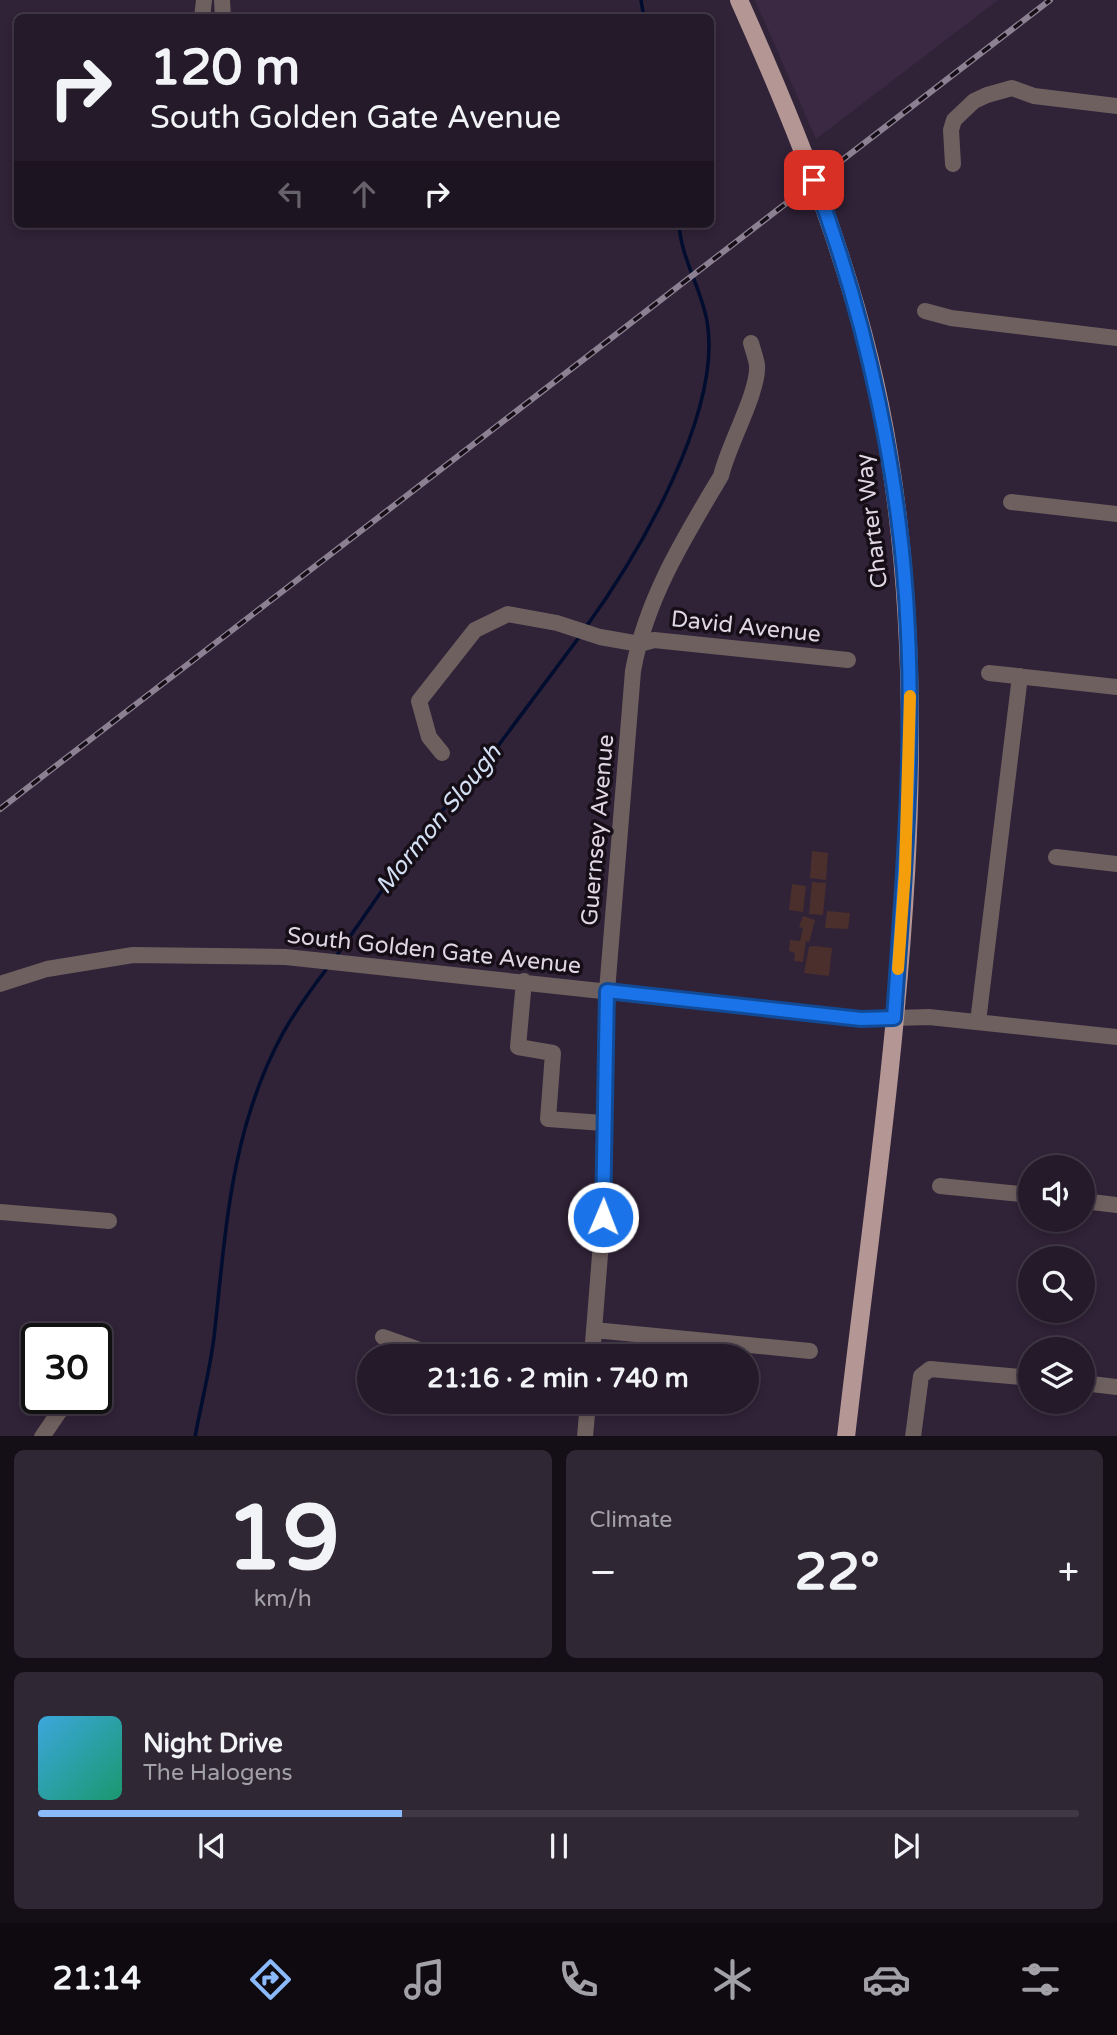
<!DOCTYPE html>
<meta charset="utf-8">
<style>
body{margin:0;font-family:"Varela Round",sans-serif;background:#302735;color:#f1f3f6;height:100vh;display:flex;flex-direction:column;font-size:26px;white-space:nowrap}
*{box-sizing:border-box;margin:0}
p{font-size:23px;color:#a3a1a8}
.icon{flex:none;width:38px;height:38px;fill:none;stroke:currentColor;stroke-width:2;stroke-linecap:round;stroke-linejoin:round}
.map{position:relative;height:1436px;overflow:hidden}
.side{display:flex;flex-direction:column;gap:14px;padding:14px;background:#140e17;flex:1}
.side>*{flex:none}
.guide{position:absolute;left:14px;top:14px;width:700px;height:214px;border-radius:10px;box-shadow:0 4px 10px #0003,0 0 0 2px #413846;background:#241a29;color:#f1f3f6;overflow:hidden}
.buttons{position:absolute;left:1018px;top:1155px;display:grid;gap:14px}
.buttons a{display:grid;place-items:center;width:77px;height:77px;border-radius:50%;background:#241a29;box-shadow:0 4px 10px #0003,0 0 0 2px #413846;font-size:35px}
.speed{position:absolute;left:21px;top:1323px;display:flex;gap:14px;font-size:35px;font-weight:700;text-align:center}
.speed>*{display:grid;place-content:center;width:91px;height:91px;border-radius:50%;background:#241a29;box-shadow:0 4px 10px #0003,0 0 0 2px #413846;line-height:1}
.speed .limit{border:4px solid #111;border-radius:10px;background:#fff;color:#111}
.pin{position:absolute;display:grid;place-items:center;width:60px;height:60px;color:#fff;margin:-30px;border-radius:14px;box-shadow:0 4px 10px #0006}
.me{position:absolute;width:77px;margin:-38px;rotate:1deg;stroke-linejoin:round;filter:drop-shadow(0 0 5px #0008)}
.turn{display:flex;align-items:center;gap:24px;height:147px;padding:0 21px;font-size:32px}
.turn .icon{width:91px;height:91px;stroke-width:2.5}
.turn b{display:block;font-size:49px;line-height:60px}
.lanes{display:flex;align-items:center;height:66px;padding:0 21px;background:#0003;justify-content:center;gap:35px;direction:ltr}
.lanes .off{opacity:.35}
.big{font-size:52px;font-weight:700;line-height:1.1}
.side .tile{flex:1;display:flex;flex-direction:column;justify-content:center;gap:10px;min-width:0;padding:0 24px;border-radius:10px;background:#302735}
.side .dial{align-items:center;gap:0}
.dial b{font-size:91px;line-height:1}
.song{display:flex;align-items:center;gap:21px}
.cover{width:84px;height:84px;border-radius:10px;background:linear-gradient(135deg,hsl(200 70% 55%),hsl(160 70% 35%))}
.played{height:7px;border-radius:4px;background:linear-gradient(90deg,#8bbafc 35%,#413846 35%)}
.keys{display:flex;justify-content:space-around;direction:ltr}
.heat{display:flex;justify-content:space-between;align-items:center;font-size:38px;direction:ltr}
.side .tiles{flex:1;display:grid;gap:14px;grid-template-columns:1fr 1fr}
.tile:last-child{grid-column:span 2}
.trip{position:absolute;left:357px;top:1344px;width:402px;height:70px;border-radius:35px;background:#241a29;box-shadow:0 4px 10px #0003,0 0 0 2px #413846;font-weight:700;line-height:70px;text-align:center}
.menu{display:flex;height:112px;justify-content:space-around;align-items:center;background:#0e0a10;color:#a3a1a8}
.menu .icon{width:49px;height:49px}
.menu .active{color:#8bbafc}
.menu b{font-size:32px;color:#f1f3f6}
.map>svg:first-child{display:block}
.built{fill:#3b2944}
.lines{fill:none;stroke-linecap:round;stroke-linejoin:round}
.stream{stroke:#000d2f;stroke-width:3.5}
.building{fill:#4b2f2c}
.minor{stroke:#6e605f;stroke-width:16}
.major{stroke:#b49795;stroke-width:18}
.rail-casing{stroke:#8c8192;stroke-width:6}
.rail{stroke:#150e17;stroke-width:3.5;stroke-dasharray:10;stroke-linecap:butt}
.route-casing{stroke:#114b97;stroke-width:18}
.route{stroke:#1a73e8;stroke-width:12}
.slow{stroke:#f59e0b;stroke-width:12}
.labels{text-anchor:middle;stroke-width:7;stroke-linejoin:round;paint-order:stroke}
.street-label{font-size:23px;fill:#dfd6e3;stroke:#150e17}
.water-label{font-size:24px;font-style:italic;fill:#d3e0f4;stroke:#150e17}
</style>
<div class="map">
<svg width="1117" height="1437" viewBox="0 0 1117 1437">
<rect width="100%" height="100%" fill="#302237"/>
<path class="built" d="M 755,0 L 998,0 L 816,139 Z"/>
<g class="lines">
<path class="stream" d="M 641,0 L 644,18
M 586,627 C 638,555 723,412 707,321 C 701,288 681,258 679,224
M 335,958 L 406,856 L 439,814 L 483,766 L 580,636
M 195,1437 C 201,1404 210,1370 214,1337 C 226,1231 230,1130 283,1033 C 296,1010 312,988 328,967"/>
</g>
<path class="building" d="M 812,851 L 828,853 L 826,880 L 810,878 Z
M 812,882 L 826,883 L 823,915 L 809,914 Z
M 792,884 L 806,886 L 803,912 L 789,910 Z
M 827,911 L 850,913 L 848,929 L 825,928 Z
M 803,916 L 815,920 L 809,942 L 806,941 L 803,962 L 794,961 L 795,953 L 789,951 L 790,940 L 800,941 L 803,928 L 799,927 Z
M 814,946 L 832,948 L 829,976 L 804,973 L 809,947 Z"/>
<g class="lines">
<path class="minor" d="M 222,0 L 223,18
M 202,18 L 204,0
M 953,164 L 951,130 L 954,120 L 974,101 L 987,95 L 1012,88 L 1034,96 L 1117,106
M 925,311 L 951,318 L 1117,338
M 1011,502 L 1117,514
M 640,644 L 654,640 L 848,660
M 989,673 L 1117,687
M 442,753 L 429,737 L 419,701 L 475,630 L 508,614 L 557,623 L 600,637 L 640,644
M 1056,857 L 1117,864
M 524,981 L 518,1047 L 553,1053 L 548,1119 L 603,1123
M 0,984 L 47,969 L 133,955 L 286,957 L 861,1019 L 929,1017 L 1117,1037
M 978,1022 L 1020,676
M 940,1186 L 1031,1195
M 1083,1201 L 1117,1205
M 0,1212 L 109,1221
M 594,1330 L 810,1351
M 383,1337 L 437,1356
M 592,1356 L 603,1217 L 607,991 L 633,671 C 646,599 684,538 721,476 C 728,445 759,392 757,365 C 756,358 753,350 751,343
M 1083,1383 L 1117,1387
M 42,1437 L 59,1412 L 74,1398
M 585,1437 L 588,1402
M 913,1437 L 921,1376 L 930,1369 L 1031,1378"/>
<path class="major" d="M 739,0 C 804,145 864,296 889,454 C 942,779 883,1113 846,1437"/>
<defs>
<path id="rail" d="M 0,809 L 1050,0"/>
</defs>
<use href="#rail" class="rail-casing"/>
<use href="#rail" class="rail"/>
</g>
<g class="lines">
<defs>
<path id="route" d="M 603,1217 L 607,991 L 861,1019 L 894,1018 C 903,890 914,762 908,633 C 902,484 867,319 814,180"/>
</defs>
<use href="#route" class="route-casing"/>
<use href="#route" class="route"/>
<path class="slow" d="M 898,969 L 905,871 L 910,696"/>
</g>
<g class="labels">
<g class="street-label">
<text transform="translate(871 521) rotate(-97)" y="8">Charter Way</text>
<text transform="translate(746 626) rotate(6)" y="8">David Avenue</text>
<text transform="translate(597 830) rotate(-85)" y="8">Guernsey Avenue</text>
<text transform="translate(434 950) rotate(6)" y="8">South Golden Gate Avenue</text>
</g>
<g class="water-label">
<text transform="translate(438 819) rotate(-51)" y="8">Mormon Slough</text>
</g>
</g>
</svg>
<div class="buttons">
<a><svg class="icon" aria-label="sound" viewBox="0 0 24 24"><path d="M4 9h4l5-4v14l-5-4H4zM17 9q2 3 0 6"/></svg></a>
<a><svg class="icon" aria-label="search" viewBox="0 0 24 24"><circle cx="10" cy="10" r="6"/><path d="M15 15l6 6"/></svg></a>
<a><svg class="icon" aria-label="layers" viewBox="0 0 24 24"><path d="M12 4l9 5-9 5-9-5zM3 14l9 5 9-5"/></svg></a>
</div>
<div class="speed"><div class="limit">30</div></div>
<div class="pin" style="left:814px;top:180px;background:#d93025"><svg class="icon" aria-label="arrive" viewBox="0 0 24 24"><path d="M6 21V4h12l-3 4 3 4H6"/></svg></div>
<svg class="me" style="left:603px;top:1217px" viewBox="-20 -20 40 40"><circle r="17" fill="#1a73e8" stroke="#fff" stroke-width="3"/><path d="M0-11L8 9 0 5-8 9z" fill="#fff"/></svg>
<div class="trip">21:16 · 2 min · 740 m</div>
<div class="guide">
<div class="turn"><svg class="icon" aria-label="right" viewBox="0 0 24 24"><path d="M7 20v-9h11M14 6l5 5-5 5"/></svg><div><b>120 m</b>South Golden Gate Avenue</div></div>
<div class="lanes"><svg class="icon off" aria-label="left" viewBox="0 0 24 24"><path d="M17 20v-9H6M10 6l-5 5 5 5"/></svg><svg class="icon off" aria-label="ahead" viewBox="0 0 24 24"><path d="M12 20V5M6 11l6-6 6 6"/></svg><svg class="icon" aria-label="right" viewBox="0 0 24 24"><path d="M7 20v-9h11M14 6l5 5-5 5"/></svg></div>
</div>
</div>
<section class="side">
<div class="tiles">
<div class="tile dial"><b>19</b><p>km/h</p></div>
<div class="tile"><p>Climate</p>
<div class="heat"><a>−</a><b class="big">22°</b><a>+</a></div>
</div>
<div class="tile">
<div class="song"><i class="cover"></i><div><b>Night Drive</b><p>The Halogens</p></div></div>
<div class="played"></div>
<div class="keys"><svg class="icon" aria-label="previous" viewBox="0 0 24 24"><path d="M18 5L8 12l10 7zM5 5v14"/></svg><svg class="icon" aria-label="pause" viewBox="0 0 24 24"><path d="M8 5v14M16 5v14"/></svg><svg class="icon" aria-label="next" viewBox="0 0 24 24"><path d="M6 5l10 7-10 7zM19 5v14"/></svg></div>
</div>
</div>
</section>
<nav class="menu">
<b>21:14</b>
<svg class="icon active" aria-label="directions" viewBox="0 0 24 24"><path d="M12 3l9 9-9 9-9-9zM9 14v-3h6M13 9l2 2-2 2"/></svg>
<svg class="icon" aria-label="music" viewBox="0 0 24 24"><path d="M9 18V5l10-2v13"/><circle cx="6" cy="18" r="3"/><circle cx="16" cy="16" r="3"/></svg>
<svg class="icon" aria-label="phone" viewBox="0 0 24 24"><path d="M5 4h4l2 5-3 2q2 4 5 5l2-3 5 2v4C11 20 4 13 5 4z"/></svg>
<svg class="icon" aria-label="climate" viewBox="0 0 24 24"><path d="M12 3v18M4 7l16 10M4 17L20 7"/></svg>
<svg class="icon" aria-label="car" viewBox="0 0 24 24"><path d="M5 17H2v-5l4-1 3-4h7l3 4 3 1v5h-3M9 17h6M6 11h13"/><circle cx="7" cy="17" r="2"/><circle cx="17" cy="17" r="2"/></svg>
<svg class="icon" aria-label="filters" viewBox="0 0 24 24"><path d="M4 7h16M4 17h16"/><circle cx="9" cy="7" r="2"/><circle cx="15" cy="17" r="2"/></svg>
</nav>
